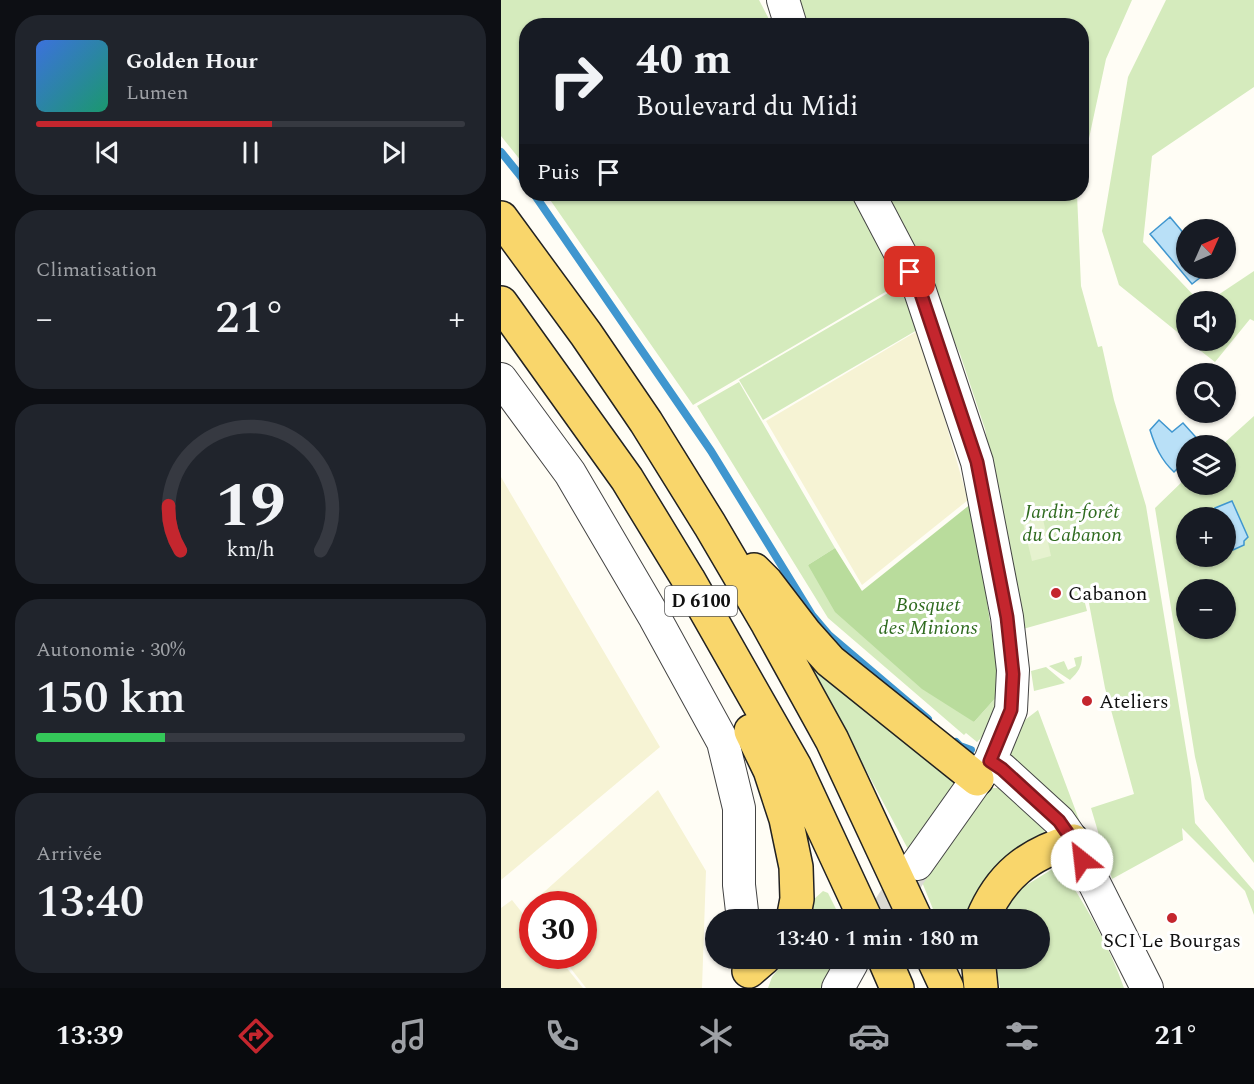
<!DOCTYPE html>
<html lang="fr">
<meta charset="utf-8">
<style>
body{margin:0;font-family:Spectral,serif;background:#20242c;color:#f1f3f6;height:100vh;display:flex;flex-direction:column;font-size:22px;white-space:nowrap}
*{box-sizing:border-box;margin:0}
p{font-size:20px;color:#9ea1a6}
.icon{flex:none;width:33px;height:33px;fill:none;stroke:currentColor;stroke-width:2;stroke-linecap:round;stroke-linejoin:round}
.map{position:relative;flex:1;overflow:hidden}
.sheet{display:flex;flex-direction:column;gap:15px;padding:15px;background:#0d0f14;width:501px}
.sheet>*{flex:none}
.guide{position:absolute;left:18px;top:18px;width:570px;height:183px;border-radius:24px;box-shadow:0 2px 4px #0004;background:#171b24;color:#f1f3f6;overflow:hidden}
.needle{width:39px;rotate:45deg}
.buttons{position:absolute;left:675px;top:219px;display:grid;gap:12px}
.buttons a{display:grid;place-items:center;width:60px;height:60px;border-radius:50%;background:#171b24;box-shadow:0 2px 4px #0004;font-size:30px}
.speed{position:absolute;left:18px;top:891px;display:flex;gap:12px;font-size:30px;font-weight:700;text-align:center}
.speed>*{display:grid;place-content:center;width:78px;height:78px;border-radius:50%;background:#171b24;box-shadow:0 2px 4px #0004;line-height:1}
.speed .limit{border:9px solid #d22;background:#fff;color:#111}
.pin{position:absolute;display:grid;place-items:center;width:51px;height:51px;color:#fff;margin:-26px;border-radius:12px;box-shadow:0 3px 9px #0006}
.me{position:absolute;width:66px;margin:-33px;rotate:331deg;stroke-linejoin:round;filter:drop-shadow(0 0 4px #0008)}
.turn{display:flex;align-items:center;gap:21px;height:126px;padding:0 18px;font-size:27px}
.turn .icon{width:78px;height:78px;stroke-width:2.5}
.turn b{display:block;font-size:42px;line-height:51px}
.then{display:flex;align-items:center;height:57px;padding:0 18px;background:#0003;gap:12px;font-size:22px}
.big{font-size:45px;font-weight:600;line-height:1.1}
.sheet .tile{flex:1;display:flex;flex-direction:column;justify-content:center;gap:9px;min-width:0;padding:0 21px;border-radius:24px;background:#20242c}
.sheet .dial{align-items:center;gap:0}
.dial svg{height:156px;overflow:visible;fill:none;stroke:#363941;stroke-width:7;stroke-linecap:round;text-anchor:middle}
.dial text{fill:#f1f3f6;stroke:none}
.song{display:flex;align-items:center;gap:18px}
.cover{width:72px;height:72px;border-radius:9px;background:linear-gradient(135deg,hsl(220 70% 55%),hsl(160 70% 35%))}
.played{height:6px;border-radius:3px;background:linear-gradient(90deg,#c4262e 55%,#363941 55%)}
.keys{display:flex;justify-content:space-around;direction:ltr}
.heat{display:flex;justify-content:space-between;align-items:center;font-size:33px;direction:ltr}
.charge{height:9px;border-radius:4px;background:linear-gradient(90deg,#34c759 30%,#363941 0)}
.trip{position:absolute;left:204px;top:909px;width:345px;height:60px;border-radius:30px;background:#171b24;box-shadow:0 2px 4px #0004;font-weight:600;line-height:60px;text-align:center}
.tabs{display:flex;height:96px;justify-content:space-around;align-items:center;background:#090b0e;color:#9ea1a6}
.tabs .icon{width:42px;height:42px}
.tabs .current{color:#c4262e}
.tabs b{font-size:27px;color:#f1f3f6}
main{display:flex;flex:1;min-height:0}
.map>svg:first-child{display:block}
.farmland{fill:#f6f3d4}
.green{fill:#d5ebbd;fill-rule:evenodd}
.forest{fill:#b9dc9c}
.pitch{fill:#e6f2cf}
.water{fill:#b9e0f7;stroke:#3f96cf;stroke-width:1.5}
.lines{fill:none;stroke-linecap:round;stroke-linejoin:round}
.stream{stroke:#3f96cf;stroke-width:8}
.minor-tunnel{stroke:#dbdad3;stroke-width:32;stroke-dasharray:32 16;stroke-linecap:butt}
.minor-casing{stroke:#444;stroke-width:34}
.major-casing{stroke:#222;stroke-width:36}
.minor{stroke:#fff;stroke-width:32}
.major{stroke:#f9d66b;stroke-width:33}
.route-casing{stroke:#7f191e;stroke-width:15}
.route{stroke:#c4262e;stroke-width:10}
.poi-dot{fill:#c4262e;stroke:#fff;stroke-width:2}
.labels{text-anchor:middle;stroke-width:6;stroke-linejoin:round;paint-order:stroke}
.shield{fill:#fff;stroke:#585858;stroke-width:1.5}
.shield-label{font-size:18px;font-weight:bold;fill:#111}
.park-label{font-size:20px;font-style:italic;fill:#2f6b1f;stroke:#fff}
.poi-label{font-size:20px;fill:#111;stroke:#fff;text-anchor:start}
</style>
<main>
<section class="sheet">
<div class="tile">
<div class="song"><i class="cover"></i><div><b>Golden Hour</b><p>Lumen</p></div></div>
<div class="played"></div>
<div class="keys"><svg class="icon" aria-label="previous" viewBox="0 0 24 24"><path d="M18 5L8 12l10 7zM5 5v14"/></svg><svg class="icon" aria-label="pause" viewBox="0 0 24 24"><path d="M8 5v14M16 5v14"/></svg><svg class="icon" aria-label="next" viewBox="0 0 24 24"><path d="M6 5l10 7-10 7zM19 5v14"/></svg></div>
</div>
<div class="tile"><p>Climatisation</p>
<div class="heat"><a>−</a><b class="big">21°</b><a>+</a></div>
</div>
<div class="tile dial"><svg viewBox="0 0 100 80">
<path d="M14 69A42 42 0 1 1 86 69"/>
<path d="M14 69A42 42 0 0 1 8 46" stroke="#c4262e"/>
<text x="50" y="56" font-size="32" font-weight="700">19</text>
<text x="50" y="72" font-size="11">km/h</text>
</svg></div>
<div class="tile"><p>Autonomie · 30%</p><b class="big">150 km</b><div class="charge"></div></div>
<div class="tile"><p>Arrivée</p><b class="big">13:40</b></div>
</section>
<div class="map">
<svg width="753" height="988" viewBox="0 0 753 988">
<rect width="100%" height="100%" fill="#fffdf5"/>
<path class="farmland" d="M 418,330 L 467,500 L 361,585 L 265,421 Z
M 0,477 L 159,747 L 0,880 Z
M 157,790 L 205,871 L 201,988 L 85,988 L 60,956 L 82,956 L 82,904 L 32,904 L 31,919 L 24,909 Z
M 11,900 L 31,925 L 32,956 L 56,956 L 82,988 L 0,988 L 0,908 Z"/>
<path class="green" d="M 0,0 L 258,0 L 271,25 L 26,26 L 25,167 L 0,136 Z
M 298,0 L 631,0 L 605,59 L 581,171 L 580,26 L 305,25 Z
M 665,0 L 753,0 L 753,87 L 651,156 L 642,242 L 698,301 L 686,302 L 685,339 L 618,285 L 601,231 L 627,77 Z
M 45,194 L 357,194 L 403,281 L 192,405 Z
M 387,194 L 576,194 L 580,286 L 597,347 L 601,346 L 613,400 L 645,506 L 690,779 L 694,823 L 753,891 L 753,915 L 744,891 L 681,828 L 682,840 L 611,879 L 590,808 L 633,794 L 604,688 L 587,598 L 583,599 L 586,611 L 522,629 L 484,429 L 459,354 Z
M 753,271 L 753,321 L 749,319 L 714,362 L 687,341 L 724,340 L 724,302 L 708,301 Z
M 399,286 L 423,326 L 262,420 L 238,380 Z
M 238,382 L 334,548 L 307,565 L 473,722 L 498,694 L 498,711 L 487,731 L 476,742 L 465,733 L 463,735 L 327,618 L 196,406 Z
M 753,416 L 753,863 L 704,799 L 694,757 L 654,508 L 685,478 L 686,484 L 724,484 L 724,446 L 721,445 ZM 686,518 L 724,518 L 724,556 L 686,556 ZM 686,590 L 724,590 L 724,628 L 686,628 Z
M 303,653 L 457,784 L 408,851 Z
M 581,656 C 581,667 577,672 569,680 L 548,666 L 563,661 L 567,670 L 575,666 L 573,658 Z
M 545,667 L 564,683 L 533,691 L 530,671 Z
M 537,710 L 589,849 L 517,773 L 506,752 L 512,729 Z
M 489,788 L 502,788 L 535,816 L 544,830 L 542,837 L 472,919 L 436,919 L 421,882 Z
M 558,865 C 583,903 608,944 623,988 L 499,988 L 496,973 L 497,959 L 538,958 L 538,920 L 502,919 L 514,892 Z
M 322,891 L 327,893 L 340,919 L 310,920 L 312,900 Z
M 285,959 L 336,959 L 324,988 L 267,988 L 271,977 Z"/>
<path class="forest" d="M 471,503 L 498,681 L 498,694 L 473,722 L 421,689 L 334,612 L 307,565 L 334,548 L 361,591 Z"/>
<path class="pitch" d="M 542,519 L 550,556 L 531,561 L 522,523 Z"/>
<path class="water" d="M 669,217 L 685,236 L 686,268 L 710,269 L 691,284 L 649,234 Z
M 658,420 L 671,432 L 682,423 L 702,445 L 686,446 L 685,460 L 673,472 C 660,460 654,446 649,430 Z
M 731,501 L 747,537 L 743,541 L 743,545 L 732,550 L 725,532 L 724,518 L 718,517 L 714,508 Z"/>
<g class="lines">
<path class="stream" d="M 0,152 L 26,184
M 33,194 L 210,451 L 311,615 L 328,635 L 427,719
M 455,742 L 459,746 L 470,750"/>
<path class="minor-tunnel" d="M 380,920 L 412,870"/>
<defs>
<path id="minor" d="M 282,0 L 290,26
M 368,194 L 419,291 L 476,462 L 506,617 L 512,670 L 510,710 L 489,761 L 416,864
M 0,379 L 69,473 L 154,618 L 222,742 L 238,808 L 238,885 L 242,920
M 489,761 L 501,769 L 558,821 L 572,841 L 646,988
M 337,988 L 351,963"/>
<path id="major" d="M 0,218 L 85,334 L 145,422 L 209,525 L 267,624 L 331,740 L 415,920
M 0,303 L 126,479 L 187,579 L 294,767 L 365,920
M 253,570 L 265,582 L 304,633 L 329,661 L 476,779
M 250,731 L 269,770 L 285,819 L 295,867 L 296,899 L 292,920
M 481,920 C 499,876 527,854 572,841
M 383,958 L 396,988
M 432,958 L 446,988
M 477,958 L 480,988
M 248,971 L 263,958"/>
</defs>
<use href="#minor" class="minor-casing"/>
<use href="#major" class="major-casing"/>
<use href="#minor" class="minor"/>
<use href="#major" class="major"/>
</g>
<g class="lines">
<defs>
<path id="route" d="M 409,272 L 419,291 L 476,462 L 506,617 L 512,674 L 510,710 L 489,761 L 501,769 L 558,821 L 572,841 L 581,860"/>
</defs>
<use href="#route" class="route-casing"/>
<use href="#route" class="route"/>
</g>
<g class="poi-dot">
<circle cx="555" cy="593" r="6"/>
<circle cx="586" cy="701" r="6"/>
<circle cx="671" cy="918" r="6"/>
</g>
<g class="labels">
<rect class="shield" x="164" y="586" width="72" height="30" rx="4.5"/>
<g class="shield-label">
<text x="200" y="607">D 6100</text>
</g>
<g class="park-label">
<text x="571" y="518">Jardin-forêt<tspan x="571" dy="23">du Cabanon</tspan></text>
<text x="427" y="611">Bosquet<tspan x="427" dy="23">des Minions</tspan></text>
</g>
<g class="poi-label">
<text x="567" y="600">Cabanon</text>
<text x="598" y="708">Ateliers</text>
<text x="671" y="947" text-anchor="middle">SCI Le Bourgas</text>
</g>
</g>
</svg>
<div class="buttons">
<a><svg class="needle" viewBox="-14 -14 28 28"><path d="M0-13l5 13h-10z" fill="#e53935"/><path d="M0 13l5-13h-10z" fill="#9ea1a6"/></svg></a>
<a><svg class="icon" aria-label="sound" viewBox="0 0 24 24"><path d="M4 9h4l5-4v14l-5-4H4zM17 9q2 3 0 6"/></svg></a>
<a><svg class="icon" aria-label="search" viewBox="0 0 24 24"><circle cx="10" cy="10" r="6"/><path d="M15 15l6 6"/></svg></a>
<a><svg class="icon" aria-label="layers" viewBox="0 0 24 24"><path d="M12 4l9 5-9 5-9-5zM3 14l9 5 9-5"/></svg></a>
<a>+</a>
<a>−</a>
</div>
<div class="speed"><div class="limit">30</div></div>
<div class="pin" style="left:409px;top:272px;background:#d93025"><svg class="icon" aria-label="arrive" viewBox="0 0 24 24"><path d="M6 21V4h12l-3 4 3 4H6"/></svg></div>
<svg class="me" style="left:581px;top:860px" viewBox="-20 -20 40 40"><circle r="19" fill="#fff"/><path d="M0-13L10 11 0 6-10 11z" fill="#c4262e"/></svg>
<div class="trip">13:40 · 1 min · 180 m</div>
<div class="guide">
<div class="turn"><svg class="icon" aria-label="right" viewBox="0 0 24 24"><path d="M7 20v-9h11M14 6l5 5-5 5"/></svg><div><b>40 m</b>Boulevard du Midi</div></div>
<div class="then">Puis<svg class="icon" aria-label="arrive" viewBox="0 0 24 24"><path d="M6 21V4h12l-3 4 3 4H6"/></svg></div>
</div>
</div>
</main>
<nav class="tabs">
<b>13:39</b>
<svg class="icon current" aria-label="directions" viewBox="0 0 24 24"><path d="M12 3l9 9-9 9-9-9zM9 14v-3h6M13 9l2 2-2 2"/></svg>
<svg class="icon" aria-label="music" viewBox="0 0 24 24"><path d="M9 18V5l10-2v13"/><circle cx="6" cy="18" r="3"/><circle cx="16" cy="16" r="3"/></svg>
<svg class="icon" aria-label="phone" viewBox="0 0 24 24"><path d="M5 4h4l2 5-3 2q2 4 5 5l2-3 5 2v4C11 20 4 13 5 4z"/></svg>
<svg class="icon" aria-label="climate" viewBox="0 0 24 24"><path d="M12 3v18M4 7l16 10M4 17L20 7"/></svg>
<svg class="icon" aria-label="car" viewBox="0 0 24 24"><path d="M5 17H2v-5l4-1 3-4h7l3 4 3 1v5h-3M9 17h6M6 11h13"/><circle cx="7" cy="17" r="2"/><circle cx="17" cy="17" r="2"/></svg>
<svg class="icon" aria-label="filters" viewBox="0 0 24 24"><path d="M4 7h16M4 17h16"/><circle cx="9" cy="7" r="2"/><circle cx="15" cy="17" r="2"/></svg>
<b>21°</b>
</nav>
